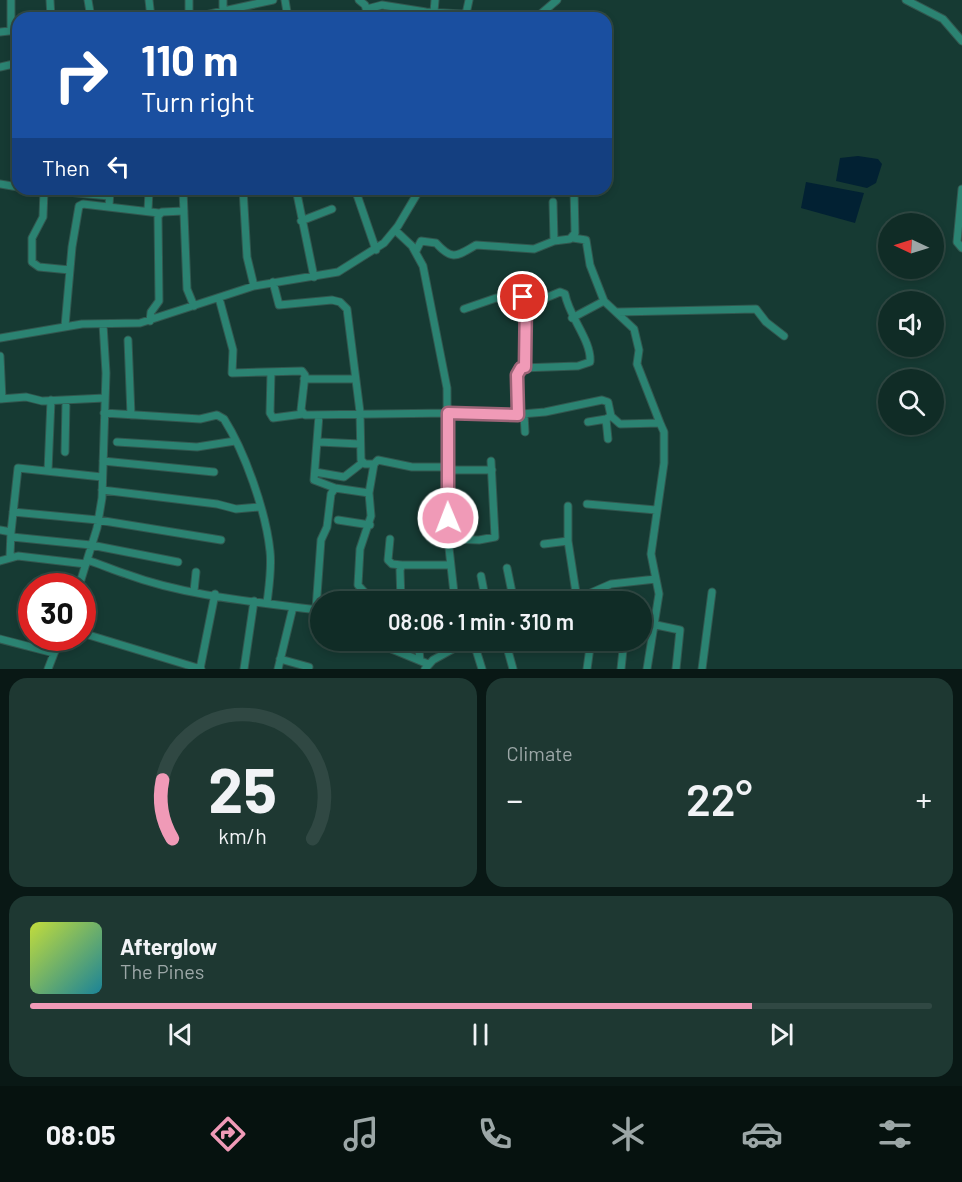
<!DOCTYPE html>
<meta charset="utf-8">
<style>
body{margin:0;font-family:Barlow,sans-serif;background:#1e3832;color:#f1f3f6;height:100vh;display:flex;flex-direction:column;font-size:22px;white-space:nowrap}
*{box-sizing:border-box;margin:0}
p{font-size:20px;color:#9ca7a7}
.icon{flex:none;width:33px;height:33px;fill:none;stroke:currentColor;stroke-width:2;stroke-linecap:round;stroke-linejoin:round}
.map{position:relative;height:669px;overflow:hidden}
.drawer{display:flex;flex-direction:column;gap:9px;padding:9px;background:#091815;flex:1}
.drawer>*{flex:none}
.banner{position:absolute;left:12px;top:12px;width:600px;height:183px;border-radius:18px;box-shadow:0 3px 9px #0003,0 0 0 2px #304843;background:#1a4fa0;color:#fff;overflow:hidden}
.needle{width:39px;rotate:274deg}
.tools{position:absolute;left:878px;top:213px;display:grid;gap:12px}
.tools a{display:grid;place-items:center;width:66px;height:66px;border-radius:50%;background:#102c26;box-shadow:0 3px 9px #0003,0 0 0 2px #304843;font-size:30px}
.speed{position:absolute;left:18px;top:573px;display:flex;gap:12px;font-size:30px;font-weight:700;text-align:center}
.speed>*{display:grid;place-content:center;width:78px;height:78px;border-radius:50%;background:#102c26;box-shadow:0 3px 9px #0003,0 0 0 2px #304843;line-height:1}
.speed .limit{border:9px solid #d22;background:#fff;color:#111}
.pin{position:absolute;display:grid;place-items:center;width:51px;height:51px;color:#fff;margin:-26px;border:3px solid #fff;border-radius:50%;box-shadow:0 2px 6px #0007}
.me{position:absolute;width:66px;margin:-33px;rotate:359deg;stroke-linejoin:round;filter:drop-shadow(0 0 4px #0008)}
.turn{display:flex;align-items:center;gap:21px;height:126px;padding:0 30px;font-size:27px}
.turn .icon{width:78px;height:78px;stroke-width:2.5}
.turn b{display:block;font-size:42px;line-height:51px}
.then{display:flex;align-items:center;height:57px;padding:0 30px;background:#0003;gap:12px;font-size:22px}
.big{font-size:45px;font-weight:600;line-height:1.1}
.drawer .widget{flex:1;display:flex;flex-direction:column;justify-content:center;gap:9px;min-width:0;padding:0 21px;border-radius:18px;background:#1e3832}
.drawer .dial{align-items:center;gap:0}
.dial svg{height:156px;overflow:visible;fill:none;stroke:#304843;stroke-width:7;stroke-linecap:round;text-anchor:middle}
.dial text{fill:#f1f3f6;stroke:none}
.song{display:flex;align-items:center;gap:18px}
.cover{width:72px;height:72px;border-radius:9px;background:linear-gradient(135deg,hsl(70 70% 55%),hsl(190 70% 35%))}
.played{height:6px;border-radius:3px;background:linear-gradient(90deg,#f09ab7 80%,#304843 80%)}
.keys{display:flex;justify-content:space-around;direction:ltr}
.heat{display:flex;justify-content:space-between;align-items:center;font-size:33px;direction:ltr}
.drawer .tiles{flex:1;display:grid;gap:9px;grid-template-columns:1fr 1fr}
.widget:last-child{grid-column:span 2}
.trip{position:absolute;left:310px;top:591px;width:342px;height:60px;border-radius:30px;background:#102c26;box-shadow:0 3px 9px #0003,0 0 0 2px #304843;font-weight:600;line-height:60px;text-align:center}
.dock{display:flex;height:96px;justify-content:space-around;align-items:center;background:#06120f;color:#9ca7a7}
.dock .icon{width:42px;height:42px}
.dock .on{color:#f09ab7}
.dock b{font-size:27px;color:#f1f3f6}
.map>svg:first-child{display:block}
.water{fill:#022133}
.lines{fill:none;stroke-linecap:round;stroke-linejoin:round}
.street-casing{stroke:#32574f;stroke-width:9}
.street{stroke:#2b8372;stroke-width:7}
.route-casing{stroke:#9c6477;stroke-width:15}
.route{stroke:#f09ab7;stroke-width:10}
</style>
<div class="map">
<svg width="962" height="669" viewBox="0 0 962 669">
<rect width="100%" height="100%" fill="#163a33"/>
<path class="water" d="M 858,156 L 878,159 L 882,164 L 876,183 L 867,188 L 836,181 L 840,158 Z
M 806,182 L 864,193 L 855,223 L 801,208 Z"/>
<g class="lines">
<defs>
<path id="street" d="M 11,0 L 11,31
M 50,0 L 51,18
M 88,0 L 91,18
M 149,0 L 151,18
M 189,0 L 189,18
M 223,0 L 223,11
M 285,0 L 288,18
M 359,0 L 365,5 L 369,18
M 906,0 L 943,19 L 962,41
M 367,9 L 382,5 L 426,12 L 498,16
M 434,12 L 435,0
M 466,14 L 469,0
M 192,18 L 273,0
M 536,18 L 557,0
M 0,32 L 18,30
M 0,67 L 18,63
M 0,184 L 18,187
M 37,189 L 109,196
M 44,189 L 43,217 L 32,238 L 32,262 L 39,267 L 70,270
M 183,189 L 187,289 L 194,306
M 243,189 L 247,257 L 254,286
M 296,189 L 314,277
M 355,189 L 376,250
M 962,189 L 957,242 L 962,248
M 553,202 L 554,241
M 109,207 L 110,189
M 148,211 L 149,189
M 301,221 L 332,209
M 395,230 L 412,246 L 423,266 L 447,388 L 448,539 L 455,602
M 573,238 L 586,240 L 590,265 L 604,301 L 634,329 L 639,350 L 637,364 L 660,423
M 416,251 L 421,241 L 436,243 C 453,262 458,255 476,245 L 534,249 L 554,241 L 570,239 L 575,233 L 574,189
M 273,282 L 279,305 L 332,300 L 340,302 L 347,309 L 360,412 L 361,460 L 365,464 L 374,464
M 219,298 L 233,350 L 232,373 L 302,371 L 305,375 L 301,410 L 305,415 L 448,413 L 510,415 L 545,412 L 602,400 L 608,402 L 611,416 L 620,424 L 660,423 L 664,432 L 664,463 L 651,554 L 659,594 L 647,669
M 464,309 L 496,298 L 523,297 L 531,293 L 548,297 L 560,292 L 565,294 C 569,317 592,341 590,362 L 578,366 L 521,368 L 517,375 L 518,415
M 618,312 L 756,309 L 766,322 L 784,336
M 572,318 L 604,301
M 150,321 L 151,312 L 159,301 L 158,216 L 162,212 L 184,211
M 65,326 L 72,247 L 79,206 L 83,204 L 159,213
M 0,338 L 82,324 L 140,323 L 254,286 L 338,272 L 384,243 L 398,226 L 420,189
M 128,340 L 131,415
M 0,356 L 2,399
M 525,367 L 526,296
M 271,372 L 270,413 L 273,418 L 303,414
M 304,379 L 355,379
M 0,399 L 26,397 L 42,401 L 105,398
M 104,413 L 200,419 L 217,415 L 224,419 C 245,452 266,512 270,551 C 272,568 269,586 267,603
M 524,414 L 525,432
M 319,415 L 314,480 L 335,488
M 588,422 L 606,419
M 608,439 L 606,419 L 611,416
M 117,442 L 197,447 L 235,441
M 319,442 L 360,444
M 65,452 L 66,400
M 103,461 L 214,472
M 447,470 L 492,470
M 48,471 L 51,400
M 315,472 L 344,477 L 362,463
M 102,490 L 217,504 L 236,509 L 259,507
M 587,504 L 656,510
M 568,506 L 568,541 L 577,599
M 13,512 L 98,520 L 221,540
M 338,520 L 370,525
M 0,530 L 11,532 L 10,556
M 11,532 L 18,468 L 102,477
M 12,537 L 91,545 L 178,562
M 390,539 L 388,560 L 392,564 L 402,565
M 448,539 L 479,540 L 495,537 L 491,461
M 544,544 L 568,541
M 87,560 C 100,564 113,570 126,574 C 185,596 257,602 318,610
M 0,561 L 18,556 L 86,564
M 507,568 L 514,602
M 481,576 L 486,602
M 79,586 L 97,528 L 102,498 L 106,373 L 103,324
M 194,591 L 196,572
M 367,602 L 368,596 L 358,585 L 360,549 L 371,516 L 369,493
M 401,602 L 400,570 L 402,565 L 450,565
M 570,602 L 611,584 L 656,579
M 316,609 L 321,540 L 327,527 L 331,494 L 335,488 L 369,493 L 374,464 L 378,460 L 412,467 L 447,467
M 642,622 L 680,630 L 676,669
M 82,633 L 201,669
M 0,639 L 54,653
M 370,640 L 428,664
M 418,640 L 420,660
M 473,640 L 482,669
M 505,640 L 513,669
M 280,659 L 309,667
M 48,669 L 60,638
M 200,669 L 215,594
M 244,669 L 254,601
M 278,669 L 293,607
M 425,669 L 433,660 L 469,640
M 587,669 L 591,640
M 621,669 L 624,640
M 702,669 L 712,592"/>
</defs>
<use href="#street" class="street-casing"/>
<use href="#street" class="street"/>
</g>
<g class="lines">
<defs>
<path id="route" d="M 448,518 L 448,413 L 518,415 L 517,375 L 521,368 L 525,367 L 526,296 L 523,297"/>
</defs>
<use href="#route" class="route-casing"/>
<use href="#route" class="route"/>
</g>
</svg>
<div class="tools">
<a><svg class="needle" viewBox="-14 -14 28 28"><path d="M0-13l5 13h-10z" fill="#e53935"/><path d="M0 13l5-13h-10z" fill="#9ca7a7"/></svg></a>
<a><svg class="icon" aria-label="sound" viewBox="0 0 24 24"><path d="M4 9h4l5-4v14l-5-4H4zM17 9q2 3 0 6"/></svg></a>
<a><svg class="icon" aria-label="search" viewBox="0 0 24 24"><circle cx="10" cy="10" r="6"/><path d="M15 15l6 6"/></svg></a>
</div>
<div class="speed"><div class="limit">30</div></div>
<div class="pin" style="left:523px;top:297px;background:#d93025"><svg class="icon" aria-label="arrive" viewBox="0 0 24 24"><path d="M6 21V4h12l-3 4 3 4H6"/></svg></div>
<svg class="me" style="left:448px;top:518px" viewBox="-20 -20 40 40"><circle r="17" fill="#f09ab7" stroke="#fff" stroke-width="3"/><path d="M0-11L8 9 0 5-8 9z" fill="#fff"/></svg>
<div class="trip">08:06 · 1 min · 310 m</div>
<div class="banner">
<div class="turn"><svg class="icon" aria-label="right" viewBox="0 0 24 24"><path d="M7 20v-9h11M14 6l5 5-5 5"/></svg><div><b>110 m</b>Turn right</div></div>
<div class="then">Then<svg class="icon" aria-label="left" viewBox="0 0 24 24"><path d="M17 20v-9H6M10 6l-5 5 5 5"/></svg></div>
</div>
</div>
<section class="drawer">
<div class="tiles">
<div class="widget dial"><svg viewBox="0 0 100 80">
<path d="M14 69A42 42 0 1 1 86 69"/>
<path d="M14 69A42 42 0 0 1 9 39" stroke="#f09ab7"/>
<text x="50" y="56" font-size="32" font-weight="700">25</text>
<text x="50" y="72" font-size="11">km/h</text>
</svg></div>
<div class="widget"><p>Climate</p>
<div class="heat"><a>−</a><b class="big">22°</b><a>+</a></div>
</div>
<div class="widget">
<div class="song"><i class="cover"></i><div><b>Afterglow</b><p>The Pines</p></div></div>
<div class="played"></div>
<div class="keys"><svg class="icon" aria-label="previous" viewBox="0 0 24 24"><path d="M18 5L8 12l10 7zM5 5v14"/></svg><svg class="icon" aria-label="pause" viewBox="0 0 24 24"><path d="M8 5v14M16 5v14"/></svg><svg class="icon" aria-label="next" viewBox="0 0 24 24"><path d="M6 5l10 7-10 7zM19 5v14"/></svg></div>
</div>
</div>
</section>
<nav class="dock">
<b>08:05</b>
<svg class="icon on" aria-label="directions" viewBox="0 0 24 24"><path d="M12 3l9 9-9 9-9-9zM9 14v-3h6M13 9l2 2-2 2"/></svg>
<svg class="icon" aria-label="music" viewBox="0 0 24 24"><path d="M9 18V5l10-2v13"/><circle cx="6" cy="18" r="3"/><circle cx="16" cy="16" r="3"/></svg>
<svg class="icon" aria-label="phone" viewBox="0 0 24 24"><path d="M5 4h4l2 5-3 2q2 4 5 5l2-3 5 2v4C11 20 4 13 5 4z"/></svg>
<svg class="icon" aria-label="climate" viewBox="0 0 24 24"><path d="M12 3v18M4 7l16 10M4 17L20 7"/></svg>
<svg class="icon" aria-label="car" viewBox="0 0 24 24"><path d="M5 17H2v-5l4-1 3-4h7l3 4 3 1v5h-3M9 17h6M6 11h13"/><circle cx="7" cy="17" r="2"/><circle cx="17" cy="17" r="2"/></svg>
<svg class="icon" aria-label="filters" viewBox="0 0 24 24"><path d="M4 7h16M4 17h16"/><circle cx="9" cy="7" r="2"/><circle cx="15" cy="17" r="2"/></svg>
</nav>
